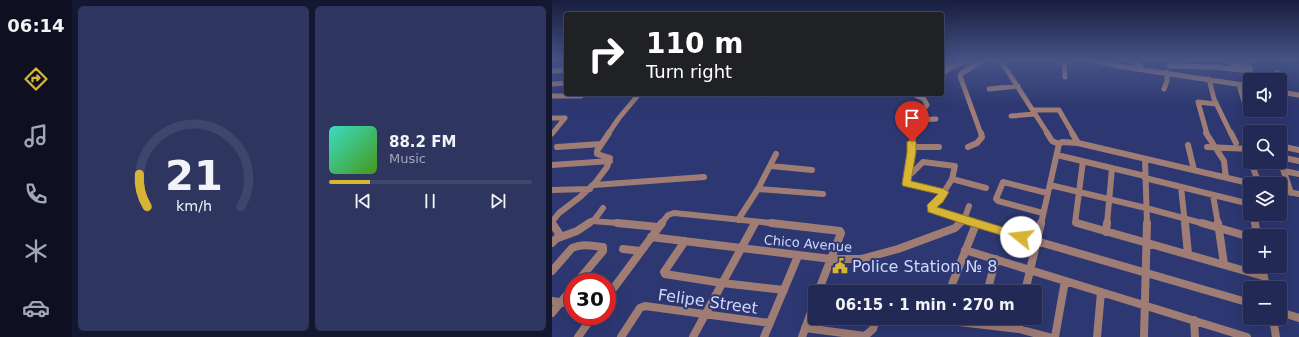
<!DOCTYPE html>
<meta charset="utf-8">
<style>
body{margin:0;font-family:"DejaVu Sans",sans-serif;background:#2e355f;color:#f1f3f6;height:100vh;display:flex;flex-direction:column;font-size:15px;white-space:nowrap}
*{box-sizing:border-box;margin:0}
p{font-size:13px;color:#a2a6b9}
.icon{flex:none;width:22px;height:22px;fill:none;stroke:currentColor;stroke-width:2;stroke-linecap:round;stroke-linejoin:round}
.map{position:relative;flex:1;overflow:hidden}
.side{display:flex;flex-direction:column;gap:6px;padding:6px;background:#13172f;width:480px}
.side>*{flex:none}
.guide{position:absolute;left:12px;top:12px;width:380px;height:84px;border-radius:4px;box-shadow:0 4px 16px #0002,0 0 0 1px #3f456c;background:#202124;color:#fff;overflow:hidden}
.controls{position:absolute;left:691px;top:73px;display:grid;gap:8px}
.controls a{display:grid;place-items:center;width:44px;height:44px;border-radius:4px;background:#222955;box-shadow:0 4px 16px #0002,0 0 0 1px #3f456c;font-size:20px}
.speed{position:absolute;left:12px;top:273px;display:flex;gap:8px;font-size:20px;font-weight:700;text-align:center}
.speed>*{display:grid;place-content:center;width:52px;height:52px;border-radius:50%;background:#222955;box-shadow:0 4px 16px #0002,0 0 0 1px #3f456c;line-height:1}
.speed .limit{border:6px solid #d22;background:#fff;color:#111}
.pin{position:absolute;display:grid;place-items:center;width:34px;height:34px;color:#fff;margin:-41px -17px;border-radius:50% 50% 50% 0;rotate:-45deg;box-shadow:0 0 4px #0007}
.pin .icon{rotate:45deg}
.me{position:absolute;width:44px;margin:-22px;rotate:286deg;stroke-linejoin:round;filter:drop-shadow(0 0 3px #0008)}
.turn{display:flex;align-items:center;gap:14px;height:84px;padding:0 16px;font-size:18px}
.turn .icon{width:52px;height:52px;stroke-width:2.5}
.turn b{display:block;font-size:28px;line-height:34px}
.side .tile{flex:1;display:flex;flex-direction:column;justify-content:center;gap:6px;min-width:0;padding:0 14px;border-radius:6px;background:#2e355f}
.side .dial{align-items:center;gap:0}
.dial svg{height:104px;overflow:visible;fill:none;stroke:#3f456c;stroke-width:7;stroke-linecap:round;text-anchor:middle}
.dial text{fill:#f1f3f6;stroke:none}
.song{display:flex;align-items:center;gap:12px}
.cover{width:48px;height:48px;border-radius:6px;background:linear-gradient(135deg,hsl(170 70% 55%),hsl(100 70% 35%))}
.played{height:4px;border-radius:2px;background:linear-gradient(90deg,#d8b434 20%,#3f456c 20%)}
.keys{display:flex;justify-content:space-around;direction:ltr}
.side .tiles{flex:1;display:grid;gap:6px;grid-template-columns:repeat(2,1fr)}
.trip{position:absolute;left:256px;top:285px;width:234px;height:40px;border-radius:4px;background:#222955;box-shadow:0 4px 16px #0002,0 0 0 1px #3f456c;font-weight:600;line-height:40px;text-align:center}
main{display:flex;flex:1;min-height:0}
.dock{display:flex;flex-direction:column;width:72px;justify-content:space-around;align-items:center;background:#0e1022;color:#a2a6b9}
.dock .icon{width:28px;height:28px}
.dock .selected{color:#d8b434}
.dock b{font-size:18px;color:#f1f3f6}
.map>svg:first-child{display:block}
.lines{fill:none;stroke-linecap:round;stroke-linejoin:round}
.minor-far2{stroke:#9f7d75;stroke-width:5}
.minor-far1{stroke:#9f7d75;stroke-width:6}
.minor{stroke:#9f7d75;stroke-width:8}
.route{fill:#d8b434;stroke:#8c7522}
.labels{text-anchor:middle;stroke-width:4;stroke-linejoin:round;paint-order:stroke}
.street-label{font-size:13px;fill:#d0dafd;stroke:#2d3771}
.near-poi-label{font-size:16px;fill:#d0dafd;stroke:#2d3771;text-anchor:start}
.near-street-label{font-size:16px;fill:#d0dafd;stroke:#2d3771}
</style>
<main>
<nav class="dock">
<b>06:14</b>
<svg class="icon selected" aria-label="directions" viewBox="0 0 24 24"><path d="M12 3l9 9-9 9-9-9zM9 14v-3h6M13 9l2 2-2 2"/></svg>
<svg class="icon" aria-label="music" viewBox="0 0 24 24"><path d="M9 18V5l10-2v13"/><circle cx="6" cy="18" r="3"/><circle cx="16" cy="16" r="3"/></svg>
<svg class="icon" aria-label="phone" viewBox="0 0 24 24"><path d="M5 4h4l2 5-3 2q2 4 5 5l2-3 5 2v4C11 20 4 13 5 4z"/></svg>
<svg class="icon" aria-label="climate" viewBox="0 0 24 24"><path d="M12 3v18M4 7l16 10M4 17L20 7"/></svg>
<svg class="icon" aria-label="car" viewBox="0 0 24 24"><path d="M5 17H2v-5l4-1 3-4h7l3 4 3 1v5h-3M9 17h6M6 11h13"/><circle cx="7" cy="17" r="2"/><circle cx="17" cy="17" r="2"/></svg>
</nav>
<section class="side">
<div class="tiles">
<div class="tile dial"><svg viewBox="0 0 100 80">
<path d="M14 69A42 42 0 1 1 86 69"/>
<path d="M14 69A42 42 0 0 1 8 44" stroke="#d8b434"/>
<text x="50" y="56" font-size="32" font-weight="700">21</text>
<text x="50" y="72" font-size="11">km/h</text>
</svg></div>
<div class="tile">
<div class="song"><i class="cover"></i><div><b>88.2 FM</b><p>Music</p></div></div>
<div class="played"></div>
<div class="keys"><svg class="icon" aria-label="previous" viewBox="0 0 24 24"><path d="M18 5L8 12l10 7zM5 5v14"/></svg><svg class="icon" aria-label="pause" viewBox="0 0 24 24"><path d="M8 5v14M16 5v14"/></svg><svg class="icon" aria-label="next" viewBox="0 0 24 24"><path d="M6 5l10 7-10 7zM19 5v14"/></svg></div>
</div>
</div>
</section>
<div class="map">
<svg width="747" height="337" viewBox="0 0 747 337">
<rect width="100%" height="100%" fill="#2d3771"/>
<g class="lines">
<path class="minor-far2" d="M 449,61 L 496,134
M 512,61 L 513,77
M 544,61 L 565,66 L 698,86
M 583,61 L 590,69
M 674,61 L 694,68
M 390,66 L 401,66
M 617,66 L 664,67 L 697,71
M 0,71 L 14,70
M 390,73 L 412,61
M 657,79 L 662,99 L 679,134
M 724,80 L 725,72
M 0,84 L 14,83
M 687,85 L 692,101
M 693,86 L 696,73 L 699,69 L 694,61
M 437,89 L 466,86
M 612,89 L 615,81 L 615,72
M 728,92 L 747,95
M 361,94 L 372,99 L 375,105 L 362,120 L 361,134
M 0,96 L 29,96
M 482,110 L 507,110 L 521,134
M 459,116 L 483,114
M 0,118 L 13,118
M 362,120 L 384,119
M 722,130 L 723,132
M 0,134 L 13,118
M 56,134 L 67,118 L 87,94
M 429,134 L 408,76 L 410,73 L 430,61
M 655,134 L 646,102 L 664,104"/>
<path class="minor-far1" d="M 361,133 L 360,152 L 354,183 L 392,192 L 388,199 L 380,205 L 381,210 L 426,224
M 495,133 L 500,141 L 507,144
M 520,133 L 526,143
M 654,133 L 672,161 L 674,178
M 679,133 L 684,143
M 636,145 L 642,170
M 728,146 L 747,150
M 5,147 L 49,144
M 360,147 L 387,147
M 416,147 L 425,143 L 430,137 L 429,133
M 655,147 L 698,149
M 698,152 L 696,157 L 698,161
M 505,155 L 593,176
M 728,157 L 747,161
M 593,159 L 595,224
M 728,160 L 739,193
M 699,162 L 707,184
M 0,165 L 58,161
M 219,166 L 260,170
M 732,171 L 747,174
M 355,174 L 360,173 L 371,162 L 403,166 L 400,179
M 593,178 L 698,204
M 692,182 L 698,203
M 42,185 L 152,177
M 498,185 L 594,208 L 653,224
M 629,187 L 633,224
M 206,189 L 224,154
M 0,190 L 38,189
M 728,190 L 747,194
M 392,192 L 400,179 L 434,188
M 661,195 L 666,224
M 491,213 L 446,201 L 444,199 L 451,182 L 495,193
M 701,214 L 703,224
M 186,220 L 206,189 L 271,194
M 39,221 L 80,224
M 0,222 L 7,213 L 28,197 L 43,183 L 55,167 L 58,158 L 45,154 L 45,151 L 57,133
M 0,223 L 1,224
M 36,224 L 43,219 L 51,208
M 109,224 L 116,215 L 122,213 L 228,224
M 203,224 L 204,222
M 407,224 L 412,220 L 417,206
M 489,224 L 507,144 L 510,142 L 526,143 L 701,184
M 528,224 L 523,223 L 531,161
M 555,224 L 560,168"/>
<path class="minor" d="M 65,223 L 106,227
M 219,223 L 288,231 L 289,233 L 266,292
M 422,223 L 698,303
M 525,223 L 711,276
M 633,223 L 636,254
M 650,223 L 698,237
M 666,223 L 672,264
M 703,223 L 705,236
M 554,232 L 555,223
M 99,237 L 279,259 L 309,259 L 346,249 L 403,228 L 408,223
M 6,238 L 25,231 L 37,223
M 133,241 L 112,272 L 113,274 L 170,283 L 232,290
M 0,243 L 8,235 L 0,223
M 71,249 L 89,251
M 413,250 L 695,337
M 710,266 L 714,288
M 0,271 L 20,248 C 30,243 40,246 51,247 L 51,251 L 25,282
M 397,292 L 424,224
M 435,292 L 444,259
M 473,292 L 489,223
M 55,297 L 110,223
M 0,301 L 21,304
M 728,312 L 747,318
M 0,313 L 21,287
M 374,318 L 467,329 L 497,337
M 721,318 L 724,337
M 642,320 L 643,337
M 253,328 L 313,336 L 321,329 L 324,318
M 467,329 L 468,318
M 26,337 L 41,316
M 69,337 L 88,308 L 93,306 L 218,323
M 141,337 L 203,223
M 212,337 L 246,256
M 250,337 L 263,301
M 503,337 L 513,281
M 545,337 L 549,292
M 592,337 L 595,223"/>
</g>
<linearGradient id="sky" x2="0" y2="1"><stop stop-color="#191e3e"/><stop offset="0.56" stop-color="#465386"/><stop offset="1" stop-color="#465386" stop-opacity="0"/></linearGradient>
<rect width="747" height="108" fill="url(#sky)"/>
<path class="route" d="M 360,139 L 364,142 L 364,152 L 359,181 L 392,189 L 397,192 L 391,202 L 385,207 L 473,234 L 475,237 L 473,240 L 469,241 L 412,224 L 376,212 L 375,205 L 386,194 L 351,186 L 350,184 L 355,152 L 355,142 Z"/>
<defs>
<symbol id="civic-bare" viewBox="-9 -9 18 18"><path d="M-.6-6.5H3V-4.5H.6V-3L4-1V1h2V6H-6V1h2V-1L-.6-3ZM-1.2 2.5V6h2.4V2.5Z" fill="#d8b434" stroke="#2d3771" stroke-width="2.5" paint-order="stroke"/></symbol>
</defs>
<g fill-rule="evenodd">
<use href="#civic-bare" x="277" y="255" width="22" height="22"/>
</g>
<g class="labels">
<g class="street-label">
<text transform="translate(256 243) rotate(5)" y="5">Chico Avenue</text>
</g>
<g class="near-poi-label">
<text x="300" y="272">Police Station № 8</text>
</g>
<g class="near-street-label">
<text transform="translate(156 301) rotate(8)" y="6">Felipe Street</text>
</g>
</g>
</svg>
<div class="controls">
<a><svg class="icon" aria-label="sound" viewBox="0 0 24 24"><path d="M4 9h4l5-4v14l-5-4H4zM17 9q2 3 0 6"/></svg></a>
<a><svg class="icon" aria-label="search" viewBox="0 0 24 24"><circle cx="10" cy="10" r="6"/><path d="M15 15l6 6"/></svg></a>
<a><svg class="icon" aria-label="layers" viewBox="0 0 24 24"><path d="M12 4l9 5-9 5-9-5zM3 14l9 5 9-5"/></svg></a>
<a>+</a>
<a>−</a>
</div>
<div class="speed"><div class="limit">30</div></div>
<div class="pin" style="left:360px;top:142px;background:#d93025"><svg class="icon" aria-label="arrive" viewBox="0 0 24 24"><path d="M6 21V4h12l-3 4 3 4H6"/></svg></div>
<svg class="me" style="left:469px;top:237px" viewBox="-20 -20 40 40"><circle r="19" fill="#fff"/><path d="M0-13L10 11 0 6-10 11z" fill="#d8b434"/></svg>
<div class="trip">06:15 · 1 min · 270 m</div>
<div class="guide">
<div class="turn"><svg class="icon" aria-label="right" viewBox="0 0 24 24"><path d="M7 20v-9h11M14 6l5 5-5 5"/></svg><div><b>110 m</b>Turn right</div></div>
</div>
</div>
</main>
